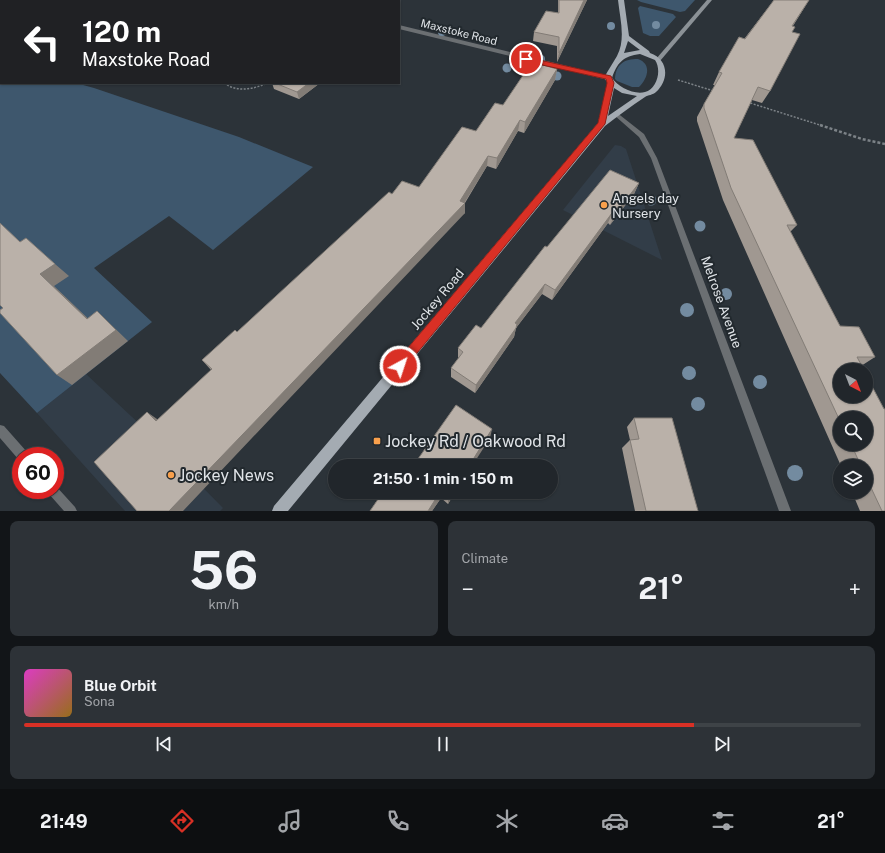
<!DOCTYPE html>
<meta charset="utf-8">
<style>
body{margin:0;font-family:"Public Sans",sans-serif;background:#2d3237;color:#f1f3f6;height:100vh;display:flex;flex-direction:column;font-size:15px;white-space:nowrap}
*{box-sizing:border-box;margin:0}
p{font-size:13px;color:#a2a5a9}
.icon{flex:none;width:22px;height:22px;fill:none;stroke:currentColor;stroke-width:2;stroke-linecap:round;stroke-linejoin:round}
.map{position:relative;height:511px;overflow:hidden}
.side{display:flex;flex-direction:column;gap:10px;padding:10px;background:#121518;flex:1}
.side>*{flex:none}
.guide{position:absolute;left:0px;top:0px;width:400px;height:84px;box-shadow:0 1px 3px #0004,0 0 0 1px #3e4347;background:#202124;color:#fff;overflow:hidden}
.needle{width:26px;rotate:138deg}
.fabs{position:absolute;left:833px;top:363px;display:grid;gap:8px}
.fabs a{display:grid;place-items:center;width:40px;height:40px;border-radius:50%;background:#21262b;box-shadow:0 1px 3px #0004,0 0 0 1px #3e4347;font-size:20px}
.speed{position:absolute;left:12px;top:447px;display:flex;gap:8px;font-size:20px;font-weight:700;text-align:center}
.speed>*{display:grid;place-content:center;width:52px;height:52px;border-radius:50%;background:#21262b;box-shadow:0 1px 3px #0004,0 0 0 1px #3e4347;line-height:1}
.speed .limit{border:6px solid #d22;background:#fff;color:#111}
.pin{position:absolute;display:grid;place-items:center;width:34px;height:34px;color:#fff;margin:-17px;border:2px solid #fff;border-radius:50%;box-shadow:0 1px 4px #0007}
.me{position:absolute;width:44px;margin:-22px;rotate:40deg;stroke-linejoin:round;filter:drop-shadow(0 0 3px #0008)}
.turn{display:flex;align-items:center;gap:14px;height:84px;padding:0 16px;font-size:18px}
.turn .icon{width:52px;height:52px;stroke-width:2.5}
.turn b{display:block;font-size:28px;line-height:34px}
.big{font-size:30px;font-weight:700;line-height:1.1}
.side .card{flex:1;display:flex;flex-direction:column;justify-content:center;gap:6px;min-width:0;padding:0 14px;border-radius:8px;background:#2d3237}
.side .dial{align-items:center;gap:0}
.dial b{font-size:52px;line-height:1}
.song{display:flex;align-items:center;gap:12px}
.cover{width:48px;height:48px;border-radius:6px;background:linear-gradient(135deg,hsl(310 70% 55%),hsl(40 70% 35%))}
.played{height:4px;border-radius:2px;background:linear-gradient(90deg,#d93025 80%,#3e4347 80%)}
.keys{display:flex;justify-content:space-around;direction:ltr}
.heat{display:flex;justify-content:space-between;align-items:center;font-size:22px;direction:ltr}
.side .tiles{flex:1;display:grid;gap:10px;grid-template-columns:1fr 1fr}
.card:last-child{grid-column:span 2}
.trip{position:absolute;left:328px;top:459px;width:230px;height:40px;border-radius:20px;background:#21262b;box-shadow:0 1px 3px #0004,0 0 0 1px #3e4347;font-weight:700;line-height:40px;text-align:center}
.menu{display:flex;height:64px;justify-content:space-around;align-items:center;background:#0d0f11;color:#a2a5a9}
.menu .icon{width:28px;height:28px}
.menu .current{color:#d93025}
.menu b{font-size:18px;color:#f1f3f6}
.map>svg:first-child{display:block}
.built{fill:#323d48}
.green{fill:#3e576d}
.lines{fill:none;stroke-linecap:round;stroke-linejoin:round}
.path-far1{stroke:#7c8287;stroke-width:1.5;stroke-dasharray:2 1.5;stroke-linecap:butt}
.path{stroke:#7c8287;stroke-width:2.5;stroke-dasharray:3 2;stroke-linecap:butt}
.minor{fill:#6b6f72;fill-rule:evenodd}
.secondary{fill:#8b9196;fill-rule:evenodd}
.primary{fill:#a4abb2;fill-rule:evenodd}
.tree{fill:#738ba0}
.wall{fill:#a09891;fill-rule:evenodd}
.shaded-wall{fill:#827c76}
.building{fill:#bab1a9;stroke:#827c76}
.route{fill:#d93025;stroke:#8d1f18}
.poi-dot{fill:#f9a04c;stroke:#22292e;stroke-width:1.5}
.labels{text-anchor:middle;stroke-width:4;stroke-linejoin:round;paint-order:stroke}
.far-street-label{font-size:11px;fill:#e0e4e8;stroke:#22292e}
.poi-label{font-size:13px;fill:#e0e4e8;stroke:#22292e;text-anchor:start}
.street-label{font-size:13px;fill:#e0e4e8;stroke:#22292e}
.near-poi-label{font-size:16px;fill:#e0e4e8;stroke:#22292e;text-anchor:start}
</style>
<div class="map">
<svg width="885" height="511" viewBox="0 0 885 511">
<rect width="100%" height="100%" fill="#2c3339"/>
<path class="built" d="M 615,145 L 621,146 L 626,149 L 662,260 L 563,210 Z
M 86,374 L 146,430 L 223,508 L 220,511 L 125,511 L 37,413 Z"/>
<path class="green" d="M 637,0 L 695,0 L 685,11 L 680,12 L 641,2 Z
M 640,6 L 673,14 L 676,17 L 659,36 L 650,36 L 643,33 L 638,8 Z
M 638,59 C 652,64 648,78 639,87 L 632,87 L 617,81 L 615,79 C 616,64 624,59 638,59 Z
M 0,74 L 1,83 L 76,83 L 94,88 L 239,137 L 313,167 L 213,250 L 169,216 L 94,268 L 152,322 L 37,413 L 0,373 Z"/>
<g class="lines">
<path class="path-far1" d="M 678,80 L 714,91
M 224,83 C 238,93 253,89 268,83
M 747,102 L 823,126"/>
<path class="path" d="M 820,125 L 862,139 L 885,144"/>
<path class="minor" d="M 290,0 L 298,0 L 298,1 L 290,1 Z
M 399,25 L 608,76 L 611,78 L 608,80 L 399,29 Z
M 616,112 L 644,134 L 657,158 L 791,511 L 779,511 L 651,158 L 639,137 L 614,115 L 614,113 Z
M 0,425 L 4,426 L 27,452 L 28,456 L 21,456 L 21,460 L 19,460 L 0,438 Z
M 55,485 L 75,507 L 77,511 L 64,511 L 49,494 L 48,490 L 55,490 Z"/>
<path class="secondary" d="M 707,0 L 712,0 L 660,61 L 656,61 L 656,59 Z"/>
<path class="primary" d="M 618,0 L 624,0 L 629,36 L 649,51 L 650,53 C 668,59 670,79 656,92 C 653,95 648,95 645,97 C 631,106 618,116 605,126 L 288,511 L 272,511 L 274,506 L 598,123 L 608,83 L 604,78 C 608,70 613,63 617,56 C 626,39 620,19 618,0 ZM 628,41 L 640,50 L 624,53 ZM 640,54 L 655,60 C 662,70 657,89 645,92 C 634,95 618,87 612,78 C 617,63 623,56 640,54 ZM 614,88 L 622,93 L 637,96 L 608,116 Z"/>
</g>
<g class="tree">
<circle cx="656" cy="25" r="4"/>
<circle cx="611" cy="26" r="4"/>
<circle cx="442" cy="32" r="4"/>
<circle cx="541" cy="59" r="4"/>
<circle cx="507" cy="68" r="4.5"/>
<circle cx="557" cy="76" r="4.5"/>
<circle cx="651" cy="200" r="5.5"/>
<circle cx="700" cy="226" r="5.5"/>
<circle cx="726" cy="294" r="6"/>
<circle cx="687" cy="310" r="7"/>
<circle cx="689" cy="373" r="7"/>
<circle cx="760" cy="382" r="7"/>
<circle cx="698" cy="404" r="7"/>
<circle cx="795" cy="473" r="8"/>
</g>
<path class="wall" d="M 558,0 L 587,0 L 557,62 L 557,46 L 533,41 L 534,32 L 558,13 Z
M 774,0 L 809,0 L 793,26 L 792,32 L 770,91 L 762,103 L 752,100 L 734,138 L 797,225 L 790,232 L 840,326 L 875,357 L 861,366 L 885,511 L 860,511 L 852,492 L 866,492 L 866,466 L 841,466 L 723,200 L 697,121 L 697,117 L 704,104 L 715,85 L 713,85 L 719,72 ZM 840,418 L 866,444 L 840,444 Z
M 557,69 L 555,80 L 524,133 L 518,131 L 496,169 L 487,166 L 465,203 L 465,213 L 158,420 L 211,370 L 202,360 L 237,332 L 392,194 L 419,187 L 503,105 Z
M 272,83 L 320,83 L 299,99 L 274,89 Z
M 639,183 L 634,194 L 610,225 L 608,223 L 552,300 L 542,294 L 516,328 L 514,337 L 475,393 L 451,377 L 451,368 L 459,358 L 458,357 L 458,348 L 481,328 L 547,247 Z
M 634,418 L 698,511 L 635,511 L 622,448 L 630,440 L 627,427 Z
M 383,492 L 455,492 L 448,504 L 441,498 L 432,511 L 370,511 Z"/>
<path class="shaded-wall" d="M 584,0 L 587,0 L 557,62 L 559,53 Z
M 809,0 L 785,38 L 792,26 Z
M 557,69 L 555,80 L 524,133 L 525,122 Z
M 309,83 L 320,83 L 299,99 L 297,92 Z
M 520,120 L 518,131 L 496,169 L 497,158 Z
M 488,156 L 487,166 L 463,205 L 465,203 L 465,213 L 183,511 L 169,511 L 460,201 Z
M 639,183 L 634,194 L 610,225 L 615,214 Z
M 612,213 L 608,223 L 552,300 L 555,290 Z
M 55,264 L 69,276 L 54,286 L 100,330 L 87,319 L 40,274 Z
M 545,284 L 542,294 L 516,328 L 514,337 L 475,393 L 476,385 L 515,323 Z
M 97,311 L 128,341 L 72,385 L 57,375 Z
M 147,412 L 157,419 L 166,428 L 156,421 Z
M 492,429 L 490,438 L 472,466 L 469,466 Z
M 440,492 L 441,498 L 432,511 L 428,511 Z
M 452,492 L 455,492 L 448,504 L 448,498 Z"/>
<path class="building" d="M 559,0 L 584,0 L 559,53 L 559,37 L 534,32 L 546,11 L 559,13 Z
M 774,0 L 809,0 L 792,26 L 795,27 L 792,32 L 800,34 L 770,91 L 758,87 L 734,138 L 753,140 L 797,225 L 787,225 L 840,326 L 859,327 L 875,357 L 857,357 L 864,370 L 840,370 L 840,396 L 866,396 L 866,375 L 884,409 L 885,409 L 885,511 L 882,511 L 866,477 L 866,466 L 861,466 L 851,444 L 866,444 L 866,418 L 840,418 L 840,421 L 731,188 L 704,108 L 704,104 L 722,73 L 719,72 L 739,37 L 745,39 Z
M 532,62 L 557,69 L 525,122 L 520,120 L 497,158 L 488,156 L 460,201 L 465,203 L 169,511 L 137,511 L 94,462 L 147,412 L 156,421 L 212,369 L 202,360 L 235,330 L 237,332 L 389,192 L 392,194 L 402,181 L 419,187 L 462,127 L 476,131 L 495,103 L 503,105 Z
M 275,83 L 309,83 L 297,92 Z
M 610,170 L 639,183 L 615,214 L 612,213 L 555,290 L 545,284 L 515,323 L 517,324 L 516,328 L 476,385 L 451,368 L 463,352 L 458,348 L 476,325 L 481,328 L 545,246 L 547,247 Z
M 0,223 L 20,242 L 26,238 L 55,264 L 40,274 L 87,319 L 97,311 L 116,330 L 57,375 L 0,313 L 0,310 L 3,308 L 0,305 Z
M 456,405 L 492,429 L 469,466 L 413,466 Z
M 634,418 L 672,418 L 698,511 L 646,511 L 630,440 L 639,439 Z
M 383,492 L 452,492 L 448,498 L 440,492 L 428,511 L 370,511 Z"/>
<path class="route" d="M 526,57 L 611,76 L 614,83 L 605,124 L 404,369 L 400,371 L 396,369 L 395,366 L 396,362 L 598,123 L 607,83 L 606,79 L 524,61 L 524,58 Z"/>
<g class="poi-dot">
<circle cx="604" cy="205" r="4"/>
<rect x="373" y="437" width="8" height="8" rx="2"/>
<circle cx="171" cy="475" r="4"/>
</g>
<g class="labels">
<g class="far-street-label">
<text transform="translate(459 32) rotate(14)" y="4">Maxstoke Road</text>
</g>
<g class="poi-label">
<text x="612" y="203">Angels day<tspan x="612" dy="15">Nursery</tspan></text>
</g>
<g class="street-label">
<text transform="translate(437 299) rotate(-50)" y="5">Jockey Road</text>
<text transform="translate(722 302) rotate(70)" y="5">Melrose Avenue</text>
</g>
<g class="near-poi-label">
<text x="385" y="447">Jockey Rd / Oakwood Rd</text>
<text x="179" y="481">Jockey News</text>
</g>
</g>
</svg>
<div class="fabs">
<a><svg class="needle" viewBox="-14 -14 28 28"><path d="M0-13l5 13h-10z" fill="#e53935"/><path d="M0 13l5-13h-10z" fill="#a2a5a9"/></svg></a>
<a><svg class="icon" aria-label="search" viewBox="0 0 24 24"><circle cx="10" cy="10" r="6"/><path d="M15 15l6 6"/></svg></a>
<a><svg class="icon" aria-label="layers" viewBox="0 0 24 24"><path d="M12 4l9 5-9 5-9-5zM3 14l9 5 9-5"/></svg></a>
</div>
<div class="speed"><div class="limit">60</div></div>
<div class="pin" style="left:526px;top:59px;background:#d93025"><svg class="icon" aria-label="arrive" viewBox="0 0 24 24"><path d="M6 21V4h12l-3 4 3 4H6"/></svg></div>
<svg class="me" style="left:400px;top:366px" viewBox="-20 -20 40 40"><circle r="17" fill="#d93025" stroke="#fff" stroke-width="3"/><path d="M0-11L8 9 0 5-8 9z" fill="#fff"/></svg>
<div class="trip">21:50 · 1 min · 150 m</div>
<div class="guide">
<div class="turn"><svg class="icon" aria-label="left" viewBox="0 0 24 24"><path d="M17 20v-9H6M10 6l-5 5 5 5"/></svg><div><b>120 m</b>Maxstoke Road</div></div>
</div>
</div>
<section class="side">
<div class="tiles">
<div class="card dial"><b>56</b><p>km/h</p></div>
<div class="card"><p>Climate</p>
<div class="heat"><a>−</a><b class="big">21°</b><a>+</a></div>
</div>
<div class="card">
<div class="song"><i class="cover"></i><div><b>Blue Orbit</b><p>Sona</p></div></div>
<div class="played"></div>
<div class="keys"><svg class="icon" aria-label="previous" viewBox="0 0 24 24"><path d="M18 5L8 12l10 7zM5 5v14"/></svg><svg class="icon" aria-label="pause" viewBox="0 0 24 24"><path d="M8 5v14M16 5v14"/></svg><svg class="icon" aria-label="next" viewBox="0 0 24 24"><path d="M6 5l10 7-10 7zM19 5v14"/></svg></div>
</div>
</div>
</section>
<nav class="menu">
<b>21:49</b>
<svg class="icon current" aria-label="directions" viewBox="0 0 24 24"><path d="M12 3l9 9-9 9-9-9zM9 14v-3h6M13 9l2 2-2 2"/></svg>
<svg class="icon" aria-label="music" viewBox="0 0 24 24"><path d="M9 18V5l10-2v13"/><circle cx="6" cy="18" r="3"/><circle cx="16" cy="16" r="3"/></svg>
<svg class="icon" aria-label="phone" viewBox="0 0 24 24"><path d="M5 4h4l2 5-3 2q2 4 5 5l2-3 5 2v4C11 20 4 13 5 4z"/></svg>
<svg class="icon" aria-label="climate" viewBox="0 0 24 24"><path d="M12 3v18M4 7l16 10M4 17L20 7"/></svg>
<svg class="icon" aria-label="car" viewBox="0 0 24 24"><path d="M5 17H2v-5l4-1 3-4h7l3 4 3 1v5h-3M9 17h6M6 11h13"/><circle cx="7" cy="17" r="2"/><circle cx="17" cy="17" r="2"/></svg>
<svg class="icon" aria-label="filters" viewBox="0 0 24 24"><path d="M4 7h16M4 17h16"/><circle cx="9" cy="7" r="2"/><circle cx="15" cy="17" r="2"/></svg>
<b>21°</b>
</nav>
